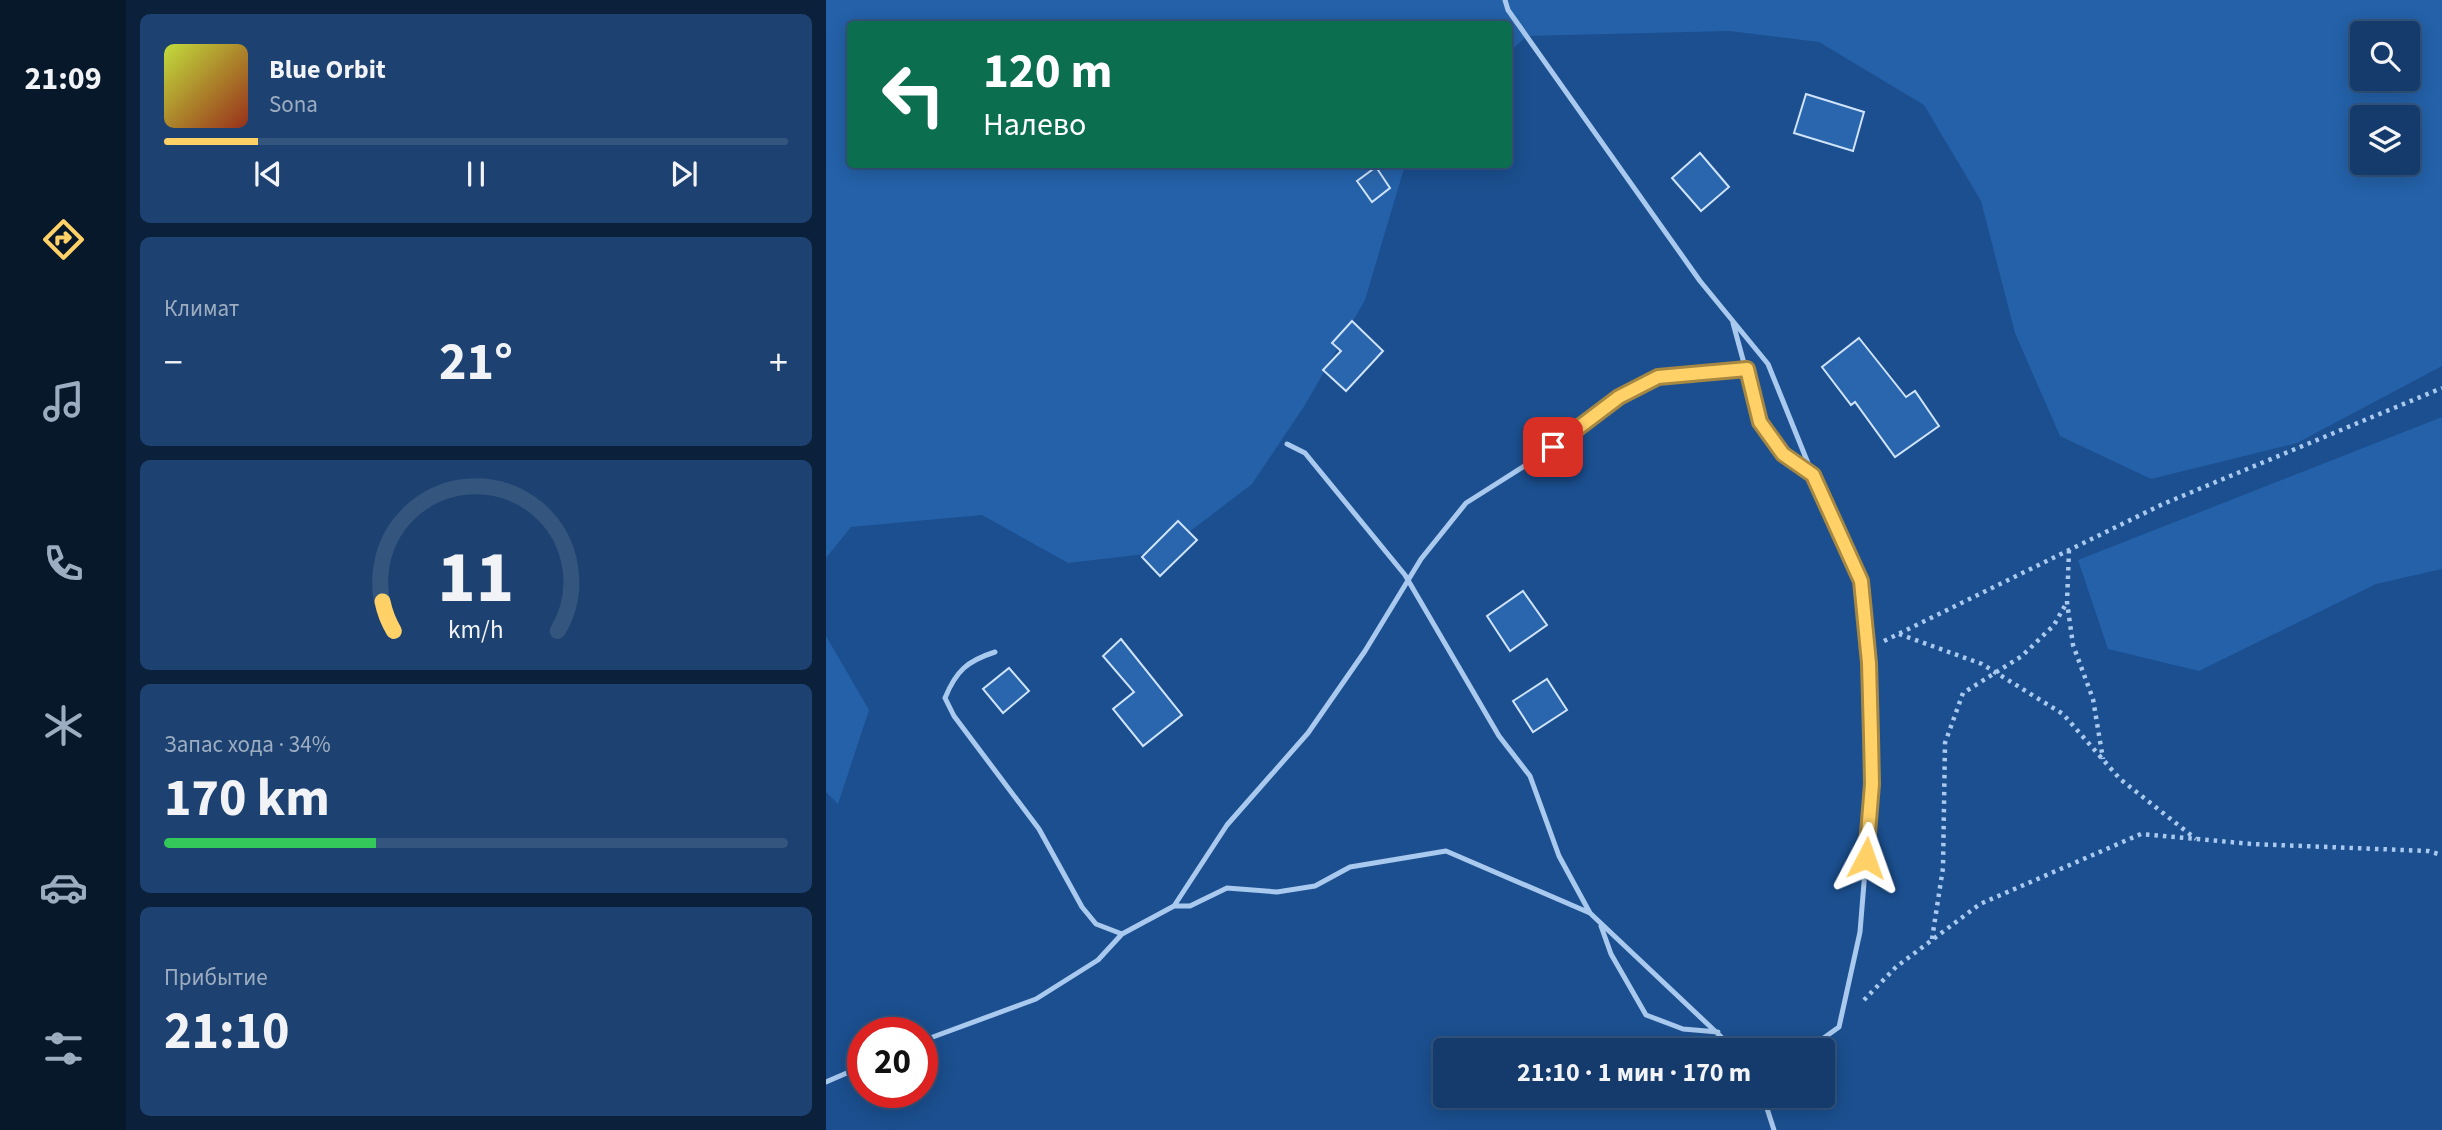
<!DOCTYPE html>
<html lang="ru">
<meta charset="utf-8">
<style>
body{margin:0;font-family:"Source Sans 3",sans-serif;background:#1d4271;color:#f1f3f6;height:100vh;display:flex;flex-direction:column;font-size:26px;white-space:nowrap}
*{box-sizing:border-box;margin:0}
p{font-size:23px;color:#9dadc1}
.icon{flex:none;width:38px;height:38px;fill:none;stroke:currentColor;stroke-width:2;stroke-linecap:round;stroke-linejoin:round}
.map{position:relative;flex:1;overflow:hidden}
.sheet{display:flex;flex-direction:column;gap:14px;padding:14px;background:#0b203b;width:700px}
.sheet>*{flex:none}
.guide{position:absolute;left:21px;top:21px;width:665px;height:147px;border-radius:7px;box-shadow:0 4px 18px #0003,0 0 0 2px #33557e;background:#0b6e4f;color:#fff;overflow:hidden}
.controls{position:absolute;left:1524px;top:21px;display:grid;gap:14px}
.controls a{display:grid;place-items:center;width:70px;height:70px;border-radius:7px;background:#143b6b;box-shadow:0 4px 18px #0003,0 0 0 2px #33557e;font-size:35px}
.speed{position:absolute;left:21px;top:1017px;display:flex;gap:14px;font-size:35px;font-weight:700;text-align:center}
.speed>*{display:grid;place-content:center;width:91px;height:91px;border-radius:50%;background:#143b6b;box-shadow:0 4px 18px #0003,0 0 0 2px #33557e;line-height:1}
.speed .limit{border:10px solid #d22;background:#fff;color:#111}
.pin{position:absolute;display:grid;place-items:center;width:60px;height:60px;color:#fff;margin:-30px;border-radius:14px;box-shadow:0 4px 10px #0006}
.me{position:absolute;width:77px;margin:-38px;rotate:4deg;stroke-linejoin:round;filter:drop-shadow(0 0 5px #0008)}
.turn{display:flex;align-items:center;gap:24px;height:147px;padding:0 21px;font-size:32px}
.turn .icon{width:91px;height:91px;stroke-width:2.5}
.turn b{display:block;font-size:49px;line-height:60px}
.big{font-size:52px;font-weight:700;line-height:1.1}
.sheet .tile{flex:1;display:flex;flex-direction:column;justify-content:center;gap:10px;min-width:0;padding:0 24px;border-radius:10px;background:#1d4271}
.sheet .dial{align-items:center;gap:0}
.dial svg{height:182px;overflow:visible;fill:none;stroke:#33557e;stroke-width:7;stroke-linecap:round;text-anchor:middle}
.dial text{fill:#f1f3f6;stroke:none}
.song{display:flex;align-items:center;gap:21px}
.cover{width:84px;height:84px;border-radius:10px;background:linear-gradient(135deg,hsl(70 70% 55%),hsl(10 70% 35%))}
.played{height:7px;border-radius:4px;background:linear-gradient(90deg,#ffd166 15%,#33557e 15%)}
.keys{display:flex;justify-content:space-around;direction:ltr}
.heat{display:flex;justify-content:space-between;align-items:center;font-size:38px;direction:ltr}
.charge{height:10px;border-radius:5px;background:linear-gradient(90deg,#34c759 34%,#33557e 0)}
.trip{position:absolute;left:607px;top:1038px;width:402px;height:70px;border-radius:7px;background:#143b6b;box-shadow:0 4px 18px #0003,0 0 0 2px #33557e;font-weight:700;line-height:70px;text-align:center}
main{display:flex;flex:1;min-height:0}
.tabs{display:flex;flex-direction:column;width:126px;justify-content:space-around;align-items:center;background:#08182b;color:#9dadc1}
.tabs .icon{width:49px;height:49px}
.tabs .selected{color:#ffd166}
.tabs b{font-size:32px;color:#f1f3f6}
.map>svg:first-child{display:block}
.green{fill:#2461a8;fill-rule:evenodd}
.building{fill:#2a66ad;stroke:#cfe3fa;stroke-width:2}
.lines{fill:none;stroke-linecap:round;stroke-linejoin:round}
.path{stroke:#a9c9ee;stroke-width:4.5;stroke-dasharray:3.5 5;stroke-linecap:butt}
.lane{stroke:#a9c9ee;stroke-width:5}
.route-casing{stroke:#a68842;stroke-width:18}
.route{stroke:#ffd166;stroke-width:12}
</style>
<main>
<nav class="tabs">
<b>21:09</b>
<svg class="icon selected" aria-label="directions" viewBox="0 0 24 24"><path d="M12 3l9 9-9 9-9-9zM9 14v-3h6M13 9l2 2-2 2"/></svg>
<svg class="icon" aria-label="music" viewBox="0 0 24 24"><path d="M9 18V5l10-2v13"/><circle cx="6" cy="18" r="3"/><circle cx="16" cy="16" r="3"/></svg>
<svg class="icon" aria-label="phone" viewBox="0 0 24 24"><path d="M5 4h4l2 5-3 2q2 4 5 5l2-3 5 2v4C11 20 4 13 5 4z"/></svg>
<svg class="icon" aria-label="climate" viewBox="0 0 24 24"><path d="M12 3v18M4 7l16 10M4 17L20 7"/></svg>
<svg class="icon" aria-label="car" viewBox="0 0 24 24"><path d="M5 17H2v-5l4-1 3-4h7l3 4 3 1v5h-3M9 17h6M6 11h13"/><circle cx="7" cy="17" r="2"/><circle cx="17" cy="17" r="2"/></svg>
<svg class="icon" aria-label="filters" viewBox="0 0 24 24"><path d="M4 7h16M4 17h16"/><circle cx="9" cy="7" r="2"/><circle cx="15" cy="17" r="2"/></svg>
</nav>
<section class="sheet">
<div class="tile">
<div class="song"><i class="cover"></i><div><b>Blue Orbit</b><p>Sona</p></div></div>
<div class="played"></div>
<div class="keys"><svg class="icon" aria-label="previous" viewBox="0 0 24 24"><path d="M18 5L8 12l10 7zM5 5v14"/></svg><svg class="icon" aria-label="pause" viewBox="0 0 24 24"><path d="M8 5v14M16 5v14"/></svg><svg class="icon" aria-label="next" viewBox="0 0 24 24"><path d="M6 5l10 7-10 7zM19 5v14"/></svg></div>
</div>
<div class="tile"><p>Климат</p>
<div class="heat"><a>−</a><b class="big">21°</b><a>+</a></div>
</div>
<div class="tile dial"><svg viewBox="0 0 100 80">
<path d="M14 69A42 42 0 1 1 86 69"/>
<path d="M14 69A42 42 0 0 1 9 56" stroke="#ffd166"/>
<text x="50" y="56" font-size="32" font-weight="700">11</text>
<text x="50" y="72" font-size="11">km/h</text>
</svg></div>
<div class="tile"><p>Запас хода · 34%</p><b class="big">170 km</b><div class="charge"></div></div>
<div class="tile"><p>Прибытие</p><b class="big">21:10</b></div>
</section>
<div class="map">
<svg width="1616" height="1130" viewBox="0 0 1616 1130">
<rect width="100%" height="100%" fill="#1b4f8f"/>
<path class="green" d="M 0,0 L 1616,0 L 1616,366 L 1471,443 L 1325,479 L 1234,436 L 1189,333 L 1155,201 L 1098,105 L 993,42 L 903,31 L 701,36 L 683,52 L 682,24 L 24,24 L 24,164 L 579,165 L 539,300 L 479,405 L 426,484 L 337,552 L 242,563 L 156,515 L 25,527 L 0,558 ZM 1536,33 L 1582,33 L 1582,79 L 1536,79 ZM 1536,117 L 1582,117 L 1582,163 L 1536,163 Z
M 1616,417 L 1616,569 L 1550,584 L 1373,671 L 1282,649 L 1252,560 Z
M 0,636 L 43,710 L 12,804 L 0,792 Z"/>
<path class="building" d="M 980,94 L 1038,112 L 1027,151 L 968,133 Z
M 874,153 L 903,187 L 875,211 L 846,178 Z
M 550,167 L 564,188 L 546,202 L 531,181 Z
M 526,321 L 557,351 L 520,391 L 497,370 L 515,351 L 506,343 Z
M 1033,338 L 1080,397 L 1089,391 L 1113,426 L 1069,457 L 1029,402 L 1025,405 L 996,367 Z
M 352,521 L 371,540 L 334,576 L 316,557 Z
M 697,591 L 721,625 L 684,651 L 661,616 Z
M 295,639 L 356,715 L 317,746 L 287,709 L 308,692 L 277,656 Z
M 183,668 L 203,691 L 177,713 L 157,689 Z
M 721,679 L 741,710 L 707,732 L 687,701 Z"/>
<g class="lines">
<path class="path" d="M 1243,550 L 1241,602 L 1247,645 L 1267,699 L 1277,759
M 1073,634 L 1156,664 L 1237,714 L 1294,779 L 1370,839
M 1058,641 L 1337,504 L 1616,388
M 1106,939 L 1117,868 L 1119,743 L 1137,693 L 1196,656 L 1228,625 L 1241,602
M 1038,1000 L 1070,967 L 1154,904 L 1315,834 L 1426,844 L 1602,851 L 1616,855"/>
<path class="lane" d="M 679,0 L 682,10 L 874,281 L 942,364 L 990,483 L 1035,581 L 1043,663 L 1046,784 L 1034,932 L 1013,1027 L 981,1050
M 907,323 L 934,422 L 957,454 L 985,474
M 461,444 L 479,453 L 579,575 L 673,736 L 704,776 L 733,856 L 764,913 L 909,1050
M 169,652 C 141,661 130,671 119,698 L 128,716 L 213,829 L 256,907 L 270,924 L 296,934
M 348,906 L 401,825 L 482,733 L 539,651 L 595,559 L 640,503 L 727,448 L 793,397 L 832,377 L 921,369
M 775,926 L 785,954 L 820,1015 L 857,1029 L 892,1032
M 96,1041 L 210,999 L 272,960 L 296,934 L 348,906 L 364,906 L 401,888 L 451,892 L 489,886 L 524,867 L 620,851 L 764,913
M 0,1082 L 37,1066
M 937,1096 L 948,1130"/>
</g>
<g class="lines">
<defs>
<path id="route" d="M 727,447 L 793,397 L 832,377 L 921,369 L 934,422 L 957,454 L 987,475 L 1035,581 L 1043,663 L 1045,736 L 1046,784 L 1040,858"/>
</defs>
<use href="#route" class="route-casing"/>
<use href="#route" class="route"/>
</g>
</svg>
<div class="controls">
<a><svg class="icon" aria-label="search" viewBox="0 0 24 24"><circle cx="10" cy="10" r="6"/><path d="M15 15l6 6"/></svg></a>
<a><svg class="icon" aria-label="layers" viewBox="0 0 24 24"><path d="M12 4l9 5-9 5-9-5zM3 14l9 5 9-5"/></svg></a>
</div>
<div class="speed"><div class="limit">20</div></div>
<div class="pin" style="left:727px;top:447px;background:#d93025"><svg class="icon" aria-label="arrive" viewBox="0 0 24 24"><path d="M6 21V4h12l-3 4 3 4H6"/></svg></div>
<svg class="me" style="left:1040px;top:858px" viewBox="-20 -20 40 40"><path d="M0-17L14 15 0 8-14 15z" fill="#ffd166" stroke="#fff" stroke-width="4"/></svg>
<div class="trip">21:10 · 1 мин · 170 m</div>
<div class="guide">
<div class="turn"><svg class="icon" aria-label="left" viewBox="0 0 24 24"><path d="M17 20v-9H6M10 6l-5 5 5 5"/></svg><div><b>120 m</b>Налево</div></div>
</div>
</div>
</main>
